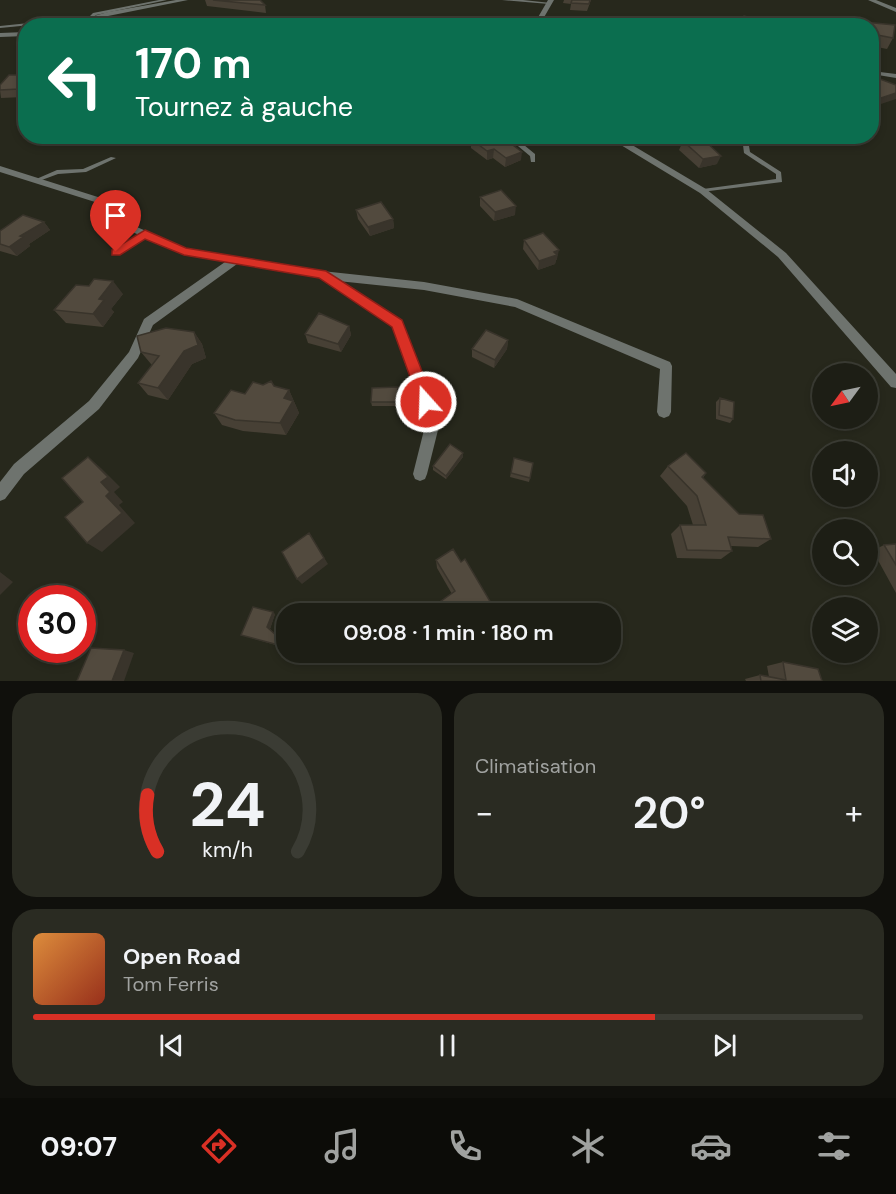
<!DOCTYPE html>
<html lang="fr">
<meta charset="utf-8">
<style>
body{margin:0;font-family:"DM Sans",sans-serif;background:#2a2b22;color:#f1f3f6;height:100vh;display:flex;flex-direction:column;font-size:22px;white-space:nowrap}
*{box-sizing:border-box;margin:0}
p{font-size:20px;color:#a0a2a0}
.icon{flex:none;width:33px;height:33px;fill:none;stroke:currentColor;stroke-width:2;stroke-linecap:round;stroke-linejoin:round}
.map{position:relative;height:681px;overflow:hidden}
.drawer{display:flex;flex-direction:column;gap:12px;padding:12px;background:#10100c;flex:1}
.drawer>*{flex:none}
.banner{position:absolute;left:18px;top:18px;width:861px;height:126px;border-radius:24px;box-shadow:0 3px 9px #0003,0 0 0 2px #3b3c34;background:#0b6e4f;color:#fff;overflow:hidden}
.needle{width:39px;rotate:237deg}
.tools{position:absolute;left:812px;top:363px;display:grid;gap:12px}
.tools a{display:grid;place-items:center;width:66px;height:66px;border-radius:50%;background:#1d1e15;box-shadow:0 3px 9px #0003,0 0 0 2px #3b3c34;font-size:30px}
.speed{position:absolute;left:18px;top:585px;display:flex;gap:12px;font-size:30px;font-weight:700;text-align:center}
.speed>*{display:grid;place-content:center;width:78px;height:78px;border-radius:50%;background:#1d1e15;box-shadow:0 3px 9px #0003,0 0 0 2px #3b3c34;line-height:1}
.speed .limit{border:9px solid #d22;background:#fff;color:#111}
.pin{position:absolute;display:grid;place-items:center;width:51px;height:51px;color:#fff;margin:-62px -26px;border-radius:50% 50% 50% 0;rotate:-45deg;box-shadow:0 0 6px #0007}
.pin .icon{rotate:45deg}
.me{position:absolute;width:66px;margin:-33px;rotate:340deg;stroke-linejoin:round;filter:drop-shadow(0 0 4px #0008)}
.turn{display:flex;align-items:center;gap:21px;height:126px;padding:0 18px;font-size:27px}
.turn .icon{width:78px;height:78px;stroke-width:2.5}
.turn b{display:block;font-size:42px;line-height:51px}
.big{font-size:45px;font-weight:600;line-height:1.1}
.drawer .tile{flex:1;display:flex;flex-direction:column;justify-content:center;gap:9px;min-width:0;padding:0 21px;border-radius:24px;background:#2a2b22}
.drawer .dial{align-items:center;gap:0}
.dial svg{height:156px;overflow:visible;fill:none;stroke:#3b3c34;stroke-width:7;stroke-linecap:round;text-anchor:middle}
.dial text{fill:#f1f3f6;stroke:none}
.song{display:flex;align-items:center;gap:18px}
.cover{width:72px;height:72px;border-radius:9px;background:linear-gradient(135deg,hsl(30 70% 55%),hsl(10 70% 35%))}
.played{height:6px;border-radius:3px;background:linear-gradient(90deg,#d93025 75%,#3b3c34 75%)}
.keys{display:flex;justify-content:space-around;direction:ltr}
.heat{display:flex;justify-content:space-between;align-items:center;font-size:33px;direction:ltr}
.drawer .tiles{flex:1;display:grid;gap:12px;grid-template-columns:1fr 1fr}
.tile:last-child{grid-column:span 2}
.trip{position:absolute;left:276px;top:603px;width:345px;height:60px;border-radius:24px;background:#1d1e15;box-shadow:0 3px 9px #0003,0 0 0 2px #3b3c34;font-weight:600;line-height:60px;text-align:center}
.menu{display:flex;height:96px;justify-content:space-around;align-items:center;background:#0c0c08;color:#a0a2a0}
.menu .icon{width:42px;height:42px}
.menu .active{color:#d93025}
.menu b{font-size:27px;color:#f1f3f6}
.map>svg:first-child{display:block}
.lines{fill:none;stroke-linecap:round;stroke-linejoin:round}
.service{fill:#6e736e;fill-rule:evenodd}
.minor{fill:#6e736e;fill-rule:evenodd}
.wall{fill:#474035}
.shaded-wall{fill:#39342b}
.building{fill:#524a3e;stroke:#39342b;stroke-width:1.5}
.route{fill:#d93025;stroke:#8d1f18;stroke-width:1.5}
</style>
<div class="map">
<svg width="896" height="681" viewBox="0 0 896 681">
<rect width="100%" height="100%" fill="#27281c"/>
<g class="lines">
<path class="service" d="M 159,0 L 167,0 L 96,15 L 89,20 L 87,19 L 93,13 Z
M 502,0 L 523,0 L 551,3 L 549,4 Z
M 29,23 L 31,25 L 0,28 L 0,26 Z
M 872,71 L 896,74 L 896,78 L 872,74 Z
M 506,136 L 513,136 L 535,154 L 535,162 L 531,162 L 530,156 Z
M 752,136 L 758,136 L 759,139 L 749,146 L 750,152 L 781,172 L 782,182 L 701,192 L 700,191 L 703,189 L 776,179 L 776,174 L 744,153 L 743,145 L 753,138 Z
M 111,157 L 116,158 L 86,172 L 58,174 L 39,181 L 35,181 L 34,180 L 57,170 L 83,169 Z
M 142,232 L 145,232 L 149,234 L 119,254 L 113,254 L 112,252 L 113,250 Z"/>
<path class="minor" d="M 176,0 L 188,0 L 108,16 L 71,26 L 59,26 L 108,12 Z
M 548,0 L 554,0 L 539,26 L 533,26 Z
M 868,0 L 876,0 L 896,8 L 896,12 Z
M 26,32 L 26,36 L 0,37 L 0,33 Z
M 606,136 L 617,136 L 706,189 L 786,253 L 896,374 L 896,388 L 891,387 L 778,257 L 700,193 Z
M 0,166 L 101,198 L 118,219 L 186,248 L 322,271 L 424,282 L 517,299 L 670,362 L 672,366 L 671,412 L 669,416 L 664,418 L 659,416 L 657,412 L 660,369 L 515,307 L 424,290 L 338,281 L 401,321 L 403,324 L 440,422 L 427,474 L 425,479 L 420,481 L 415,479 L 413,474 L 426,422 L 392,327 L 320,278 L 237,264 L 153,325 L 138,358 L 99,409 L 24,474 L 5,499 L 0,501 L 0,482 L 14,464 L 89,401 L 129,352 L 144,319 L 225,262 L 180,253 L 112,223 L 95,202 L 0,172 Z"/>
</g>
<path class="wall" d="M 205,0 L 260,0 L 265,5 L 266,13 L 207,6 Z
M 564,0 L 591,0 L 587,11 L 570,10 L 571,4 L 563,3 Z
M 853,21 L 895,25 L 893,38 L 887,49 L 872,46 L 872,26 L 851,26 Z
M 26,75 L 24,97 L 1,98 L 0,90 Z
M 522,136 L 538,136 L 536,143 L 522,140 Z
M 471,139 L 521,160 L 505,167 L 493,158 L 487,160 L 471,148 Z
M 683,141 L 717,164 L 699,168 L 679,150 Z
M 480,197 L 515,215 L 494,221 L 480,206 Z
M 356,210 L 393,219 L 394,228 L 370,236 L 358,219 Z
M 44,222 L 50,230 L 29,244 L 30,246 L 17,256 L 0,251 L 0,231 Z
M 524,240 L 557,259 L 556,260 L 555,264 L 538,270 L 523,249 Z
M 123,294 L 111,309 L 114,312 L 103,327 L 66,323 L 54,310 Z
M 349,326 L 351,335 L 341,352 L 308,343 L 305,334 Z
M 194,332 L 202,344 L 206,358 L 192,364 L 168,400 L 148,395 L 138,383 L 152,365 L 151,364 L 141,352 Z
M 508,340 L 507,349 L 494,368 L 472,357 L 472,349 Z
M 263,385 L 274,386 L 289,390 L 299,413 L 286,435 L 243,431 L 222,425 L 214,413 L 245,394 Z
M 398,387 L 397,406 L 372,406 L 371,402 Z
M 720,398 L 733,419 L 730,423 L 716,419 L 716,402 Z
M 463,457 L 446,479 L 433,470 L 433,466 Z
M 514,458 L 530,478 L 529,482 L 510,477 Z
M 668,466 L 706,473 L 703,478 L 739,514 L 771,539 L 758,547 L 731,546 L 732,551 L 721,559 L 677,558 L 671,534 L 680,525 L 693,525 L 687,506 L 660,476 Z
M 867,534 L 876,549 L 884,545 L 896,544 L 896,593 L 874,553 L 867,555 Z
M 436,560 L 489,609 L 483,614 L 431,614 L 430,609 L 452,594 L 437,568 Z
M 275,614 L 270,629 L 286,643 L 286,648 L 245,636 L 241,635 Z
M 783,662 L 822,681 L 746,681 L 745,679 L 760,675 L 769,677 L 767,666 Z"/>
<path class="shaded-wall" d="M 26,81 L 26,95 L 24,97 L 19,89 Z
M 896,93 L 896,99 L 872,107 L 872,101 Z
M 494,149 L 493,158 L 487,160 L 487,151 Z
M 522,152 L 521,160 L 505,167 L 506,158 Z
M 721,156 L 717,164 L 699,168 L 703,159 Z
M 516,206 L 515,215 L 494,221 L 495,212 Z
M 393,219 L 394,228 L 370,236 L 368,227 Z
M 44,222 L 50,230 L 29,244 L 30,246 L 17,256 L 9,247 L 20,236 Z
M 559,250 L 557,259 L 556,260 L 555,264 L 538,270 L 539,261 L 554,252 Z
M 113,281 L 123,294 L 111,309 L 114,312 L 103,327 L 93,314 L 99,299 Z
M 349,326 L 351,335 L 341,352 L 338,344 Z
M 194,332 L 202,344 L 206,358 L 192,364 L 168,400 L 158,388 Z
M 508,340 L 507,349 L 494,368 L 495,360 Z
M 289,390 L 299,413 L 286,435 L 280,423 L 284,398 Z
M 463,453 L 463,457 L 446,479 L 446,476 Z
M 88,457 L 101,468 L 120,487 L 114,492 L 123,502 L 119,505 L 135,523 L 102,552 L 87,543 L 106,496 L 101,482 Z
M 309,533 L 328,564 L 302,584 L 297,579 Z
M 0,572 L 13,582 L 0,595 Z
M 491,603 L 489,609 L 483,614 L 480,614 L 481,610 Z
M 273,612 L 275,614 L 270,629 L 267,627 Z
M 124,650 L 134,653 L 124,681 L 112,681 Z"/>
<path class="building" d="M 213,0 L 260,0 L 265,5 Z
M 572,0 L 590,0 L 589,4 L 571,3 Z
M 744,16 L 762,21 L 754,26 L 727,25 Z
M 274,17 L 279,23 L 289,21 L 294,26 L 264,26 Z
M 99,19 L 104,26 L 86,26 L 91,20 Z
M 853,21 L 895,25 L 893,38 L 872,34 L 872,26 L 853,26 Z
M 9,75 L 26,75 L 26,81 L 19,89 L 0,90 L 0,85 Z
M 872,76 L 896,85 L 896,93 L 872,101 Z
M 478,136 L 496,136 L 500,141 L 505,139 L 522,152 L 506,158 L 494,149 L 487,151 L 471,139 Z
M 702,138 L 721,156 L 703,159 L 683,141 Z
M 501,190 L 516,206 L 495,212 L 480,197 Z
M 381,202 L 393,219 L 368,227 L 356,210 Z
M 23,215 L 44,222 L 20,236 L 23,237 L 9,247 L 0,244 L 0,231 Z
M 543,233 L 559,250 L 554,252 L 557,255 L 539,261 L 524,240 Z
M 94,279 L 113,281 L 99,299 L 104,300 L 93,314 L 54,310 L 76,285 L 89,286 Z
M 319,313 L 349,326 L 338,344 L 305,334 Z
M 166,328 L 194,332 L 198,345 L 184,351 L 158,388 L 138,383 L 159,356 L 141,352 L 137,336 Z
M 486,330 L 508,340 L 495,360 L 472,349 Z
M 271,381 L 274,386 L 289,390 L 284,398 L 293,401 L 280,423 L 235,420 L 214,413 L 231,390 L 245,394 L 253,382 L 263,385 Z
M 398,387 L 397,402 L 371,402 L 372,388 Z
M 720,398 L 734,402 L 733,419 L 719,415 Z
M 450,444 L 463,453 L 446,476 L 433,466 Z
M 686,453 L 706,473 L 702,477 L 739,514 L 763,515 L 771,539 L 728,537 L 732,551 L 687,550 L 680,525 L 706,525 L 697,496 L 668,466 Z
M 88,457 L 108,477 L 101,482 L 110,492 L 106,496 L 122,513 L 87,543 L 65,517 L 83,502 L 62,478 Z
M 514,458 L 533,463 L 530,478 L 511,473 Z
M 862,526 L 864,530 L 849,530 L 848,528 Z
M 309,533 L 324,558 L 297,579 L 282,552 Z
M 867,534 L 877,552 L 867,553 Z
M 896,544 L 896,565 L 884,545 Z
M 453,549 L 461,562 L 465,559 L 491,603 L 481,610 L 483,614 L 433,614 L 430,609 L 455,591 L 436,560 Z
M 253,607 L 273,612 L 267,627 L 286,644 L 286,647 L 241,635 Z
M 91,648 L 124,650 L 112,681 L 77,681 Z
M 783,662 L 818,669 L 822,681 L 761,681 L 760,675 L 786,680 Z"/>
<path class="route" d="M 145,230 L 186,248 L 326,271 L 402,320 L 434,402 L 431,407 L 421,407 L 392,327 L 319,278 L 184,255 L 145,239 L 120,255 L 112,255 L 112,250 Z"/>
</svg>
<div class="tools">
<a><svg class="needle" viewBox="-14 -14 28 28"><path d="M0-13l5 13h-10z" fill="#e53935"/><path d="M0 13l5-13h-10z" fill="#a0a2a0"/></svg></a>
<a><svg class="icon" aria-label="sound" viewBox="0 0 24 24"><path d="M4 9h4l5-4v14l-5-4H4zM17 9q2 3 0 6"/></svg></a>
<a><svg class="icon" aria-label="search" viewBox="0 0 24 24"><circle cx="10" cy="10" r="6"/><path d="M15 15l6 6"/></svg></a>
<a><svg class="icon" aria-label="layers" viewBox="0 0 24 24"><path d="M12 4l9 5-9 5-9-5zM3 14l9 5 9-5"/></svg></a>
</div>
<div class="speed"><div class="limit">30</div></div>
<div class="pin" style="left:116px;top:252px;background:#d93025"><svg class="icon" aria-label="arrive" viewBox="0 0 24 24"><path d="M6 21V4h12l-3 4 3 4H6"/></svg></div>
<svg class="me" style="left:426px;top:402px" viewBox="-20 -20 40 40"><circle r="17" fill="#d93025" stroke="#fff" stroke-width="3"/><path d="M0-11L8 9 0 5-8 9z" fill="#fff"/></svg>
<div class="trip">09:08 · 1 min · 180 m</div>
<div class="banner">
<div class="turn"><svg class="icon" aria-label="left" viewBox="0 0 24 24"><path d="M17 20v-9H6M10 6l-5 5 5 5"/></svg><div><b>170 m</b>Tournez à gauche</div></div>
</div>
</div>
<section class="drawer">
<div class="tiles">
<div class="tile dial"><svg viewBox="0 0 100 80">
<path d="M14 69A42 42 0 1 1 86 69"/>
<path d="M14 69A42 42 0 0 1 9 40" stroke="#d93025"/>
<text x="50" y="56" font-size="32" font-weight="700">24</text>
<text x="50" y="72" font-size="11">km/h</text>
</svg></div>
<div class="tile"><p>Climatisation</p>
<div class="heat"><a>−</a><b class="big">20°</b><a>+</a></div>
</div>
<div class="tile">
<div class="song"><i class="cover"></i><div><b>Open Road</b><p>Tom Ferris</p></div></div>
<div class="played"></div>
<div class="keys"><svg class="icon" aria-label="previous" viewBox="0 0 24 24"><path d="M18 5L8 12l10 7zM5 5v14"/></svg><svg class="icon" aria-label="pause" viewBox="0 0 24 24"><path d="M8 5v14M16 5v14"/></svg><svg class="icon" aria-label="next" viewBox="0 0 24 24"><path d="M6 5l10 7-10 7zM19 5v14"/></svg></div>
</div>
</div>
</section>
<nav class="menu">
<b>09:07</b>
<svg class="icon active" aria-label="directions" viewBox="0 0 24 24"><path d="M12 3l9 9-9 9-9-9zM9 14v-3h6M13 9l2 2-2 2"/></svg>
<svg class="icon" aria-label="music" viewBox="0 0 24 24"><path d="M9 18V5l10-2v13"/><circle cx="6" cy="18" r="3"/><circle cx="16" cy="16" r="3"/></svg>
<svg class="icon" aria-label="phone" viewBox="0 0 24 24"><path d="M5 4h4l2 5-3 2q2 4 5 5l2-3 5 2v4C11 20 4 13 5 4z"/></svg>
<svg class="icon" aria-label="climate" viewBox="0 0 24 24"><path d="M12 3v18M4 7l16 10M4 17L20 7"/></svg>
<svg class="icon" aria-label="car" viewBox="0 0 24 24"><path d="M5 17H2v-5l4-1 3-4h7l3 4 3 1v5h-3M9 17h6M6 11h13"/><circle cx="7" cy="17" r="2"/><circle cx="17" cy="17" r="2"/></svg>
<svg class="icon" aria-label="filters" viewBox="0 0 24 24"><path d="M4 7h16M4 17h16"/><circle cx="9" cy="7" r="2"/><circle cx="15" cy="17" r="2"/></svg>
</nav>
